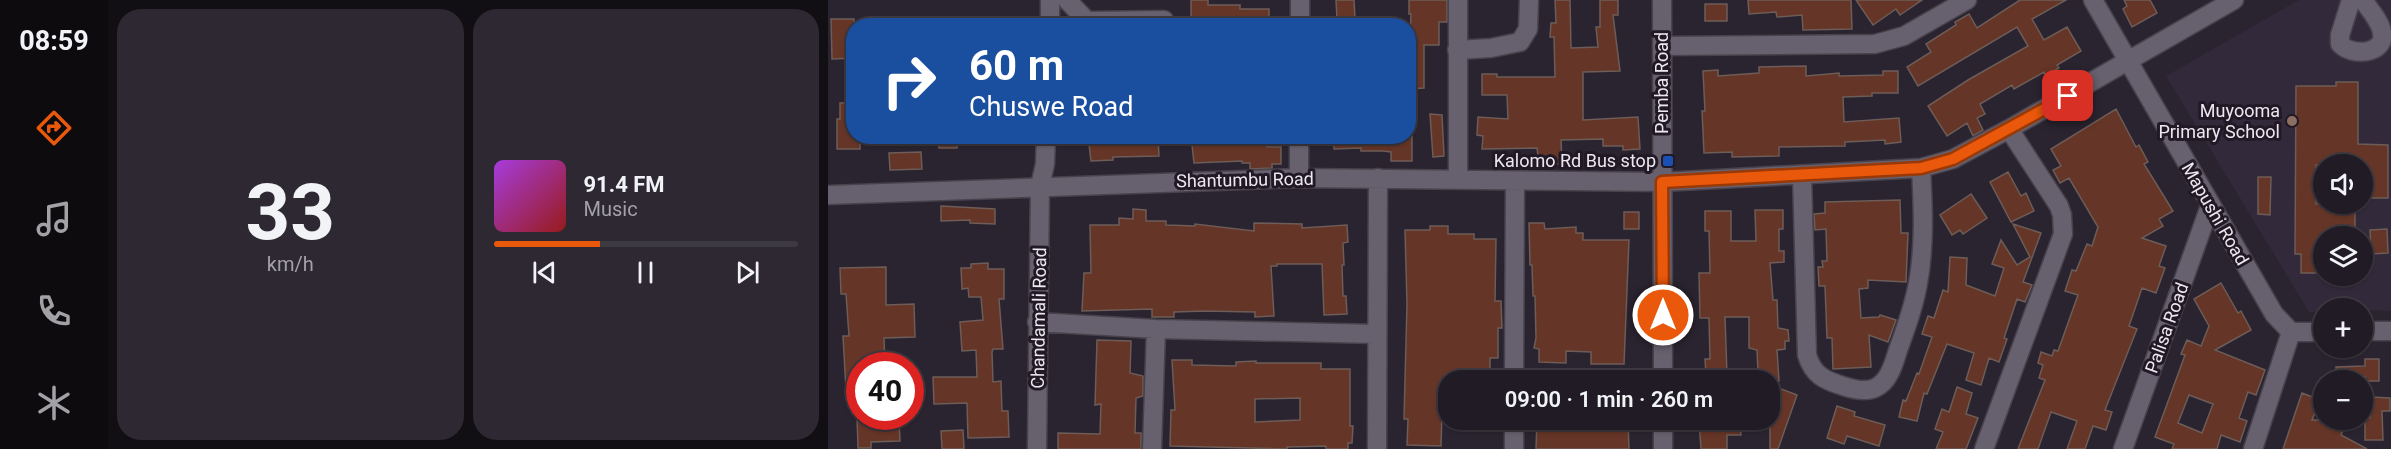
<!DOCTYPE html>
<meta charset="utf-8">
<style>
body{margin:0;font-family:Roboto,sans-serif;background:#2d2831;color:#f1f3f6;height:100vh;display:flex;flex-direction:column;font-size:22px;white-space:nowrap}
*{box-sizing:border-box;margin:0}
p{font-size:20px;color:#a2a1a6}
.icon{flex:none;width:33px;height:33px;fill:none;stroke:currentColor;stroke-width:2;stroke-linecap:round;stroke-linejoin:round}
.map{position:relative;flex:1;overflow:hidden}
.side{display:flex;flex-direction:column;gap:9px;padding:9px;background:#120f14;width:720px}
.side>*{flex:none}
.guide{position:absolute;left:18px;top:18px;width:570px;height:126px;border-radius:24px;box-shadow:0 2px 4px #0004,0 0 0 2px #3d3941;background:#1a4fa0;color:#fff;overflow:hidden}
.buttons{position:absolute;left:1485px;top:154px;display:grid;gap:12px}
.buttons a{display:grid;place-items:center;width:60px;height:60px;border-radius:50%;background:#201b24;box-shadow:0 2px 4px #0004,0 0 0 2px #3d3941;font-size:30px}
.speed{position:absolute;left:18px;top:352px;display:flex;gap:12px;font-size:30px;font-weight:700;text-align:center}
.speed>*{display:grid;place-content:center;width:78px;height:78px;border-radius:50%;background:#201b24;box-shadow:0 2px 4px #0004,0 0 0 2px #3d3941;line-height:1}
.speed .limit{border:9px solid #d22;background:#fff;color:#111}
.pin{position:absolute;display:grid;place-items:center;width:51px;height:51px;color:#fff;margin:-26px;border-radius:12px;box-shadow:0 3px 9px #0006}
.me{position:absolute;width:66px;margin:-33px;rotate:0deg;stroke-linejoin:round;filter:drop-shadow(0 0 4px #0008)}
.turn{display:flex;align-items:center;gap:21px;height:126px;padding:0 24px;font-size:27px}
.turn .icon{width:78px;height:78px;stroke-width:2.5}
.turn b{display:block;font-size:42px;line-height:51px}
.side .tile{flex:1;display:flex;flex-direction:column;justify-content:center;gap:9px;min-width:0;padding:0 21px;border-radius:24px;background:#2d2831}
.side .dial{align-items:center;gap:0}
.dial b{font-size:78px;line-height:1}
.song{display:flex;align-items:center;gap:18px}
.cover{width:72px;height:72px;border-radius:9px;background:linear-gradient(135deg,hsl(280 70% 55%),hsl(0 70% 35%))}
.played{height:6px;border-radius:3px;background:linear-gradient(90deg,#ea580c 35%,#3d3941 35%)}
.keys{display:flex;justify-content:space-around;direction:ltr}
.side .tiles{flex:1;display:grid;gap:9px;grid-template-columns:repeat(2,1fr)}
.trip{position:absolute;left:610px;top:370px;width:342px;height:60px;border-radius:24px;background:#201b24;box-shadow:0 2px 4px #0004,0 0 0 2px #3d3941;font-weight:600;line-height:60px;text-align:center}
main{display:flex;flex:1;min-height:0}
.dock{display:flex;flex-direction:column;width:108px;justify-content:space-around;align-items:center;background:#0d0b0e;color:#a2a1a6}
.dock .icon{width:42px;height:42px}
.dock .active{color:#ea580c}
.dock b{font-size:27px;color:#f1f3f6}
.map>svg:first-child{display:block}
.built{fill:#32293b;fill-rule:evenodd}
.building{fill:#653527;stroke:#6d5c57;stroke-width:1.5;fill-rule:evenodd}
.lines{fill:none;stroke-linecap:round;stroke-linejoin:round}
.minor-casing{stroke:#47424c;stroke-width:21}
.minor{stroke:#67606e;stroke-width:18}
.route-casing{stroke:#983908;stroke-width:15}
.route{stroke:#ea580c;stroke-width:10}
.education-dot{fill:#8d6e63;stroke:#211a26;stroke-width:2}
.transit-dot{fill:#1a4fb4;stroke:#211a26;stroke-width:2}
.labels{text-anchor:middle;stroke-width:6;stroke-linejoin:round;paint-order:stroke}
.street-label{font-size:18px;fill:#ece8f0;stroke:#211a26}
.poi-label{font-size:18px;fill:#ece8f0;stroke:#211a26;text-anchor:end}
</style>
<main>
<nav class="dock">
<b>08:59</b>
<svg class="icon active" aria-label="directions" viewBox="0 0 24 24"><path d="M12 3l9 9-9 9-9-9zM9 14v-3h6M13 9l2 2-2 2"/></svg>
<svg class="icon" aria-label="music" viewBox="0 0 24 24"><path d="M9 18V5l10-2v13"/><circle cx="6" cy="18" r="3"/><circle cx="16" cy="16" r="3"/></svg>
<svg class="icon" aria-label="phone" viewBox="0 0 24 24"><path d="M5 4h4l2 5-3 2q2 4 5 5l2-3 5 2v4C11 20 4 13 5 4z"/></svg>
<svg class="icon" aria-label="climate" viewBox="0 0 24 24"><path d="M12 3v18M4 7l16 10M4 17L20 7"/></svg>
</nav>
<section class="side">
<div class="tiles">
<div class="tile dial"><b>33</b><p>km/h</p></div>
<div class="tile">
<div class="song"><i class="cover"></i><div><b>91.4 FM</b><p>Music</p></div></div>
<div class="played"></div>
<div class="keys"><svg class="icon" aria-label="previous" viewBox="0 0 24 24"><path d="M18 5L8 12l10 7zM5 5v14"/></svg><svg class="icon" aria-label="pause" viewBox="0 0 24 24"><path d="M8 5v14M16 5v14"/></svg><svg class="icon" aria-label="next" viewBox="0 0 24 24"><path d="M6 5l10 7-10 7zM19 5v14"/></svg></div>
</div>
</div>
</section>
<div class="map">
<svg width="1563" height="449" viewBox="0 0 1563 449">
<rect width="100%" height="100%" fill="#2a2430"/>
<path class="built" d="M 1471,0 L 1563,0 L 1563,311 L 1496,309 L 1495,312 L 1481,312 L 1338,76 ZM 1496,165 L 1534,165 L 1534,204 L 1496,204 ZM 1496,237 L 1534,237 L 1534,276 L 1496,276 Z"/>
<path class="building" d="M 363,0 L 380,0 L 380,5 L 412,5 L 412,9 L 441,9 L 441,26 L 363,26 Z
M 508,0 L 526,0 L 527,18 L 509,19 Z
M 581,0 L 619,0 L 619,22 L 611,22 L 611,45 L 596,45 L 596,88 L 580,89 L 583,14 L 581,14 Z
M 727,0 L 742,0 L 743,48 L 770,47 L 768,27 L 772,27 L 772,0 L 790,0 L 790,15 L 785,15 L 792,71 L 755,72 L 755,120 L 810,117 L 812,149 L 795,150 L 795,146 L 775,146 L 775,139 L 733,140 L 734,164 L 711,165 L 709,148 L 654,149 L 655,136 L 649,135 L 650,117 L 680,119 L 679,95 L 654,95 L 654,74 L 669,74 L 669,77 L 727,77 L 726,37 L 722,37 L 723,23 L 728,23 Z
M 920,0 L 1023,0 L 1024,29 L 975,30 L 974,15 L 949,17 L 948,12 L 921,14 Z
M 1028,0 L 1094,0 L 1072,15 L 1068,9 L 1045,25 Z
M 1192,0 L 1238,0 L 1204,19 L 1216,40 L 1239,27 L 1253,51 L 1229,65 L 1231,68 L 1218,76 L 1216,72 L 1186,89 L 1184,85 L 1152,104 L 1157,114 L 1149,118 L 1155,130 L 1145,136 L 1139,123 L 1119,136 L 1100,106 L 1140,80 L 1200,46 L 1189,27 L 1090,86 L 1079,67 L 1103,52 L 1098,44 L 1128,25 L 1127,22 L 1141,14 L 1149,28 Z
M 1296,0 L 1322,0 L 1329,13 L 1304,27 L 1295,9 L 1299,6 Z
M 877,4 L 899,4 L 899,21 L 877,21 Z
M 3,19 L 26,19 L 26,58 L 4,59 Z
M 978,66 L 978,76 L 1011,73 L 1011,76 L 1055,75 L 1055,71 L 1070,71 L 1070,93 L 1044,93 L 1044,96 L 1015,97 L 1016,122 L 1071,118 L 1073,142 L 1057,144 L 1057,140 L 1017,142 L 1017,146 L 951,147 L 951,156 L 904,157 L 904,152 L 876,153 L 874,111 L 877,111 L 875,71 L 890,70 L 890,76 L 931,73 L 931,67 Z
M 1508,82 L 1530,82 L 1530,144 L 1560,145 L 1560,198 L 1541,198 L 1541,177 L 1536,177 L 1536,165 L 1488,165 L 1488,204 L 1527,204 L 1527,237 L 1496,237 L 1496,273 L 1473,273 L 1473,254 L 1467,254 L 1468,86 L 1508,86 Z
M 12,103 L 26,103 L 26,136 L 32,136 L 32,149 L 9,149 L 9,119 L 12,119 Z
M 1288,109 L 1308,147 L 1311,145 L 1320,162 L 1316,164 L 1345,211 L 1331,219 L 1335,226 L 1314,238 L 1338,246 L 1331,266 L 1337,268 L 1328,293 L 1314,288 L 1301,326 L 1309,329 L 1277,410 L 1284,412 L 1278,430 L 1265,426 L 1257,449 L 1239,449 L 1249,421 L 1223,412 L 1210,449 L 1190,449 L 1217,380 L 1211,378 L 1215,365 L 1210,363 L 1213,352 L 1224,356 L 1226,350 L 1230,351 L 1250,295 L 1237,291 L 1244,270 L 1248,271 L 1259,244 L 1264,246 L 1270,227 L 1241,178 L 1232,183 L 1225,170 L 1233,166 L 1223,149 Z
M 602,114 L 614,115 L 616,156 L 605,157 Z
M 111,136 L 129,136 L 129,148 L 111,148 Z
M 260,136 L 330,136 L 331,156 L 285,157 L 285,160 L 263,161 Z
M 363,136 L 438,136 L 439,147 L 453,147 L 453,164 L 444,164 L 444,168 L 422,169 L 422,163 L 414,163 L 414,161 L 366,163 Z
M 505,136 L 584,136 L 584,161 L 563,161 L 563,152 L 555,151 L 533,151 L 533,148 L 506,149 Z
M 93,152 L 94,169 L 62,170 L 61,153 Z
M 1180,172 L 1193,196 L 1198,193 L 1206,211 L 1183,222 L 1162,182 Z
M 1430,177 L 1443,177 L 1442,215 L 1430,214 Z
M 1143,194 L 1159,218 L 1135,234 L 1132,230 L 1124,235 L 1112,215 Z
M 1072,200 L 1073,233 L 1080,233 L 1078,282 L 1040,280 L 1040,288 L 1031,289 L 1033,318 L 1051,317 L 1052,315 L 1068,320 L 1060,342 L 1041,335 L 1043,367 L 1005,369 L 1004,338 L 999,338 L 997,286 L 991,286 L 990,267 L 995,267 L 994,261 L 999,261 L 998,229 L 987,230 L 986,214 L 997,213 L 997,202 Z
M 113,206 L 167,209 L 167,224 L 142,223 L 142,220 L 113,221 Z
M 305,209 L 318,210 L 318,221 L 338,221 L 338,225 L 367,226 L 367,224 L 426,231 L 426,223 L 474,224 L 474,228 L 519,225 L 520,242 L 515,243 L 516,265 L 514,265 L 515,296 L 518,296 L 519,314 L 496,315 L 494,264 L 449,264 L 449,266 L 443,266 L 446,316 L 427,317 L 427,312 L 377,311 L 346,312 L 346,317 L 324,317 L 324,309 L 254,311 L 256,273 L 263,273 L 262,225 L 291,225 L 291,218 L 305,219 Z
M 927,210 L 955,210 L 955,229 L 951,229 L 951,251 L 956,251 L 956,262 L 942,263 L 945,300 L 949,300 L 950,328 L 960,330 L 961,341 L 957,341 L 957,349 L 949,350 L 951,381 L 922,381 L 933,372 L 930,372 L 929,350 L 921,348 L 921,317 L 897,317 L 899,374 L 878,376 L 877,359 L 882,359 L 881,318 L 872,318 L 871,273 L 882,273 L 881,231 L 877,231 L 877,211 L 903,211 L 903,241 L 928,241 Z
M 796,212 L 811,212 L 811,229 L 796,229 Z
M 701,223 L 716,223 L 717,229 L 748,227 L 748,233 L 755,233 L 755,240 L 801,240 L 796,364 L 763,364 L 763,352 L 738,351 L 738,363 L 711,362 L 711,349 L 706,348 L 708,338 L 707,296 L 705,296 L 704,265 L 702,265 Z
M 1185,224 L 1213,233 L 1195,282 L 1204,285 L 1197,302 L 1189,299 L 1176,338 L 1179,339 L 1171,362 L 1161,358 L 1153,385 L 1138,380 L 1146,353 L 1119,344 L 1099,394 L 1096,393 L 1089,421 L 1071,417 L 1075,400 L 1078,401 L 1089,373 L 1091,374 L 1104,337 L 1094,334 L 1100,316 L 1106,318 L 1115,290 L 1120,292 L 1122,257 L 1139,258 L 1138,285 L 1167,296 L 1176,268 L 1164,264 L 1173,240 L 1189,265 L 1202,257 Z
M 602,226 L 620,226 L 620,234 L 646,234 L 646,239 L 668,239 L 667,301 L 673,301 L 674,328 L 670,328 L 670,358 L 662,358 L 662,381 L 615,381 L 613,446 L 579,445 L 580,419 L 576,419 L 579,304 L 577,230 L 602,230 Z
M 1559,229 L 1560,253 L 1543,254 L 1542,230 Z
M 160,263 L 160,269 L 176,269 L 176,299 L 171,299 L 175,349 L 165,349 L 164,352 L 165,382 L 173,381 L 174,411 L 180,411 L 181,437 L 140,438 L 139,403 L 106,404 L 105,377 L 149,377 L 148,350 L 134,351 L 132,322 L 155,320 L 153,297 L 141,297 L 140,288 L 134,289 L 133,268 L 143,268 L 143,264 Z
M 58,267 L 58,305 L 86,304 L 87,337 L 56,338 L 57,366 L 32,366 L 32,389 L 18,390 L 15,336 L 21,336 L 18,294 L 13,294 L 12,268 Z
M 1393,283 L 1410,313 L 1413,311 L 1423,330 L 1387,350 L 1437,370 L 1428,395 L 1420,392 L 1411,418 L 1419,421 L 1412,442 L 1393,435 L 1389,449 L 1344,449 L 1346,444 L 1327,437 L 1357,355 L 1353,354 L 1359,340 L 1373,346 L 1381,326 L 1366,299 ZM 1361,395 L 1385,404 L 1374,433 L 1350,423 Z
M 269,340 L 303,341 L 302,373 L 315,376 L 315,396 L 308,398 L 307,433 L 313,433 L 313,449 L 230,449 L 230,433 L 272,434 L 273,404 L 267,405 Z
M 1537,359 L 1551,359 L 1551,381 L 1537,381 L 1537,376 L 1535,381 L 1509,381 L 1508,367 L 1537,366 Z
M 344,360 L 364,360 L 364,365 L 408,366 L 408,362 L 428,361 L 428,363 L 493,363 L 493,369 L 522,369 L 522,426 L 525,426 L 524,443 L 520,443 L 520,449 L 498,449 L 498,446 L 459,447 L 459,449 L 342,446 L 343,410 L 347,410 ZM 472,398 L 472,420 L 427,422 L 427,399 Z
M 948,387 L 969,395 L 950,449 L 942,449 L 942,405 Z
M 1129,387 L 1144,393 L 1138,414 L 1150,418 L 1138,449 L 1108,449 L 1115,432 L 1107,429 L 1114,409 L 1121,412 Z
M 1474,393 L 1492,400 L 1484,420 L 1519,420 L 1513,435 L 1539,449 L 1455,449 Z
M 1542,397 L 1562,398 L 1562,411 L 1554,411 L 1555,440 L 1537,440 L 1537,418 L 1542,418 Z
M 1009,406 L 1027,412 L 1026,416 L 1057,425 L 1051,446 L 1019,436 L 1016,444 L 999,438 Z
M 29,417 L 71,419 L 72,441 L 43,442 L 43,448 L 30,448 Z
M 709,420 L 800,420 L 801,449 L 708,449 Z
M 871,420 L 912,420 L 913,435 L 899,435 L 899,449 L 873,449 Z
M 135,430 L 136,449 L 114,449 L 113,431 Z"/>
<g class="lines">
<defs>
<path id="minor" d="M 239,0 L 259,21
M 834,0 L 835,381
M 1265,0 L 1446,314 L 1463,332 L 1496,332
M 1523,0 L 1512,35 L 1512,44 C 1524,57 1558,54 1554,33 C 1553,22 1541,9 1535,0
M 259,21 L 336,20
M 222,26 L 222,0
M 472,26 L 472,0
M 835,46 L 1047,44 L 1076,36 L 1139,0
M 629,50 L 663,48 L 692,42 L 700,29 L 701,0
M 974,175 L 979,355 C 985,375 996,380 1015,386 C 1024,389 1038,392 1047,388 C 1061,382 1066,363 1070,350 C 1078,328 1086,306 1090,283 C 1097,245 1095,206 1093,168
M 471,178 L 471,136
M 630,179 L 630,0
M 0,195 L 471,178 L 834,182 L 1093,168 L 1125,159 L 1181,129 L 1406,0
M 209,322 L 328,329 L 549,334
M 1534,331 L 1563,331
M 686,381 L 687,181
M 835,420 L 835,449
M 209,449 L 212,186 L 217,164 L 218,136
M 324,449 L 328,329
M 549,449 L 550,178
M 686,449 L 686,420
M 1156,449 L 1235,234 L 1234,215 L 1231,206 L 1181,129
M 1295,449 L 1382,206
M 1425,449 L 1463,332"/>
</defs>
<use href="#minor" class="minor-casing"/>
<use href="#minor" class="minor"/>
</g>
<g class="lines">
<defs>
<path id="route" d="M 835,315 L 834,182 L 1093,168 L 1125,159 L 1240,96"/>
</defs>
<use href="#route" class="route-casing"/>
<use href="#route" class="route"/>
</g>
<circle class="education-dot" cx="1464" cy="121" r="6"/>
<rect class="transit-dot" x="834" y="155" width="12" height="12" rx="3"/>
<g class="labels">
<g class="street-label">
<text transform="translate(834 83) rotate(-90)" y="6">Pemba Road</text>
<text transform="translate(417 180) rotate(-1)" y="6">Shantumbu Road</text>
<text transform="translate(1387 214) rotate(60)" y="6">Mapushi Road</text>
<text transform="translate(211 318) rotate(-89)" y="6">Chandamali Road</text>
<text transform="translate(1339 328) rotate(-70)" y="6">Palisa Road</text>
</g>
<g class="poi-label">
<text x="1452" y="117">Muyooma<tspan x="1452" dy="21">Primary School</tspan></text>
<text x="828" y="167">Kalomo Rd Bus stop</text>
</g>
</g>
</svg>
<div class="buttons">
<a><svg class="icon" aria-label="sound" viewBox="0 0 24 24"><path d="M4 9h4l5-4v14l-5-4H4zM17 9q2 3 0 6"/></svg></a>
<a><svg class="icon" aria-label="layers" viewBox="0 0 24 24"><path d="M12 4l9 5-9 5-9-5zM3 14l9 5 9-5"/></svg></a>
<a>+</a>
<a>−</a>
</div>
<div class="speed"><div class="limit">40</div></div>
<div class="pin" style="left:1240px;top:96px;background:#d93025"><svg class="icon" aria-label="arrive" viewBox="0 0 24 24"><path d="M6 21V4h12l-3 4 3 4H6"/></svg></div>
<svg class="me" style="left:835px;top:315px" viewBox="-20 -20 40 40"><circle r="17" fill="#ea580c" stroke="#fff" stroke-width="3"/><path d="M0-11L8 9 0 5-8 9z" fill="#fff"/></svg>
<div class="trip">09:00 · 1 min · 260 m</div>
<div class="guide">
<div class="turn"><svg class="icon" aria-label="right" viewBox="0 0 24 24"><path d="M7 20v-9h11M14 6l5 5-5 5"/></svg><div><b>60 m</b>Chuswe Road</div></div>
</div>
</div>
</main>
